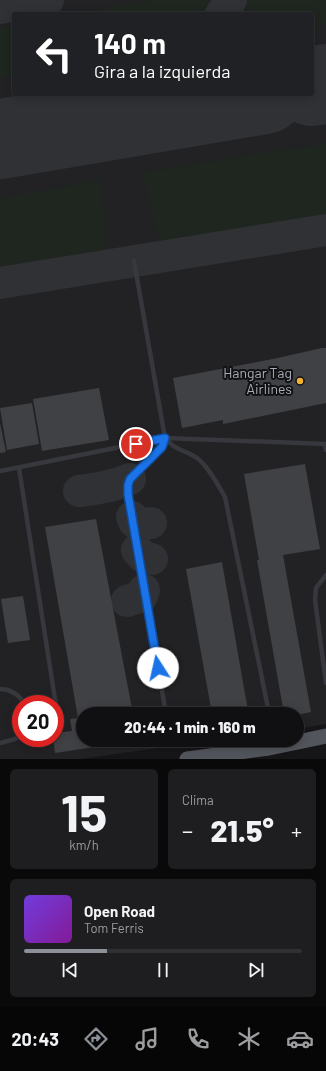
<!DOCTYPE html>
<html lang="es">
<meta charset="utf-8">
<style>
body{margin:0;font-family:Barlow,sans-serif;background:#1e1e20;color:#f1f3f6;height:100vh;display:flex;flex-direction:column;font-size:15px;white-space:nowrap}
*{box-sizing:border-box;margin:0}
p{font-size:13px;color:#9c9d9f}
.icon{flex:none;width:22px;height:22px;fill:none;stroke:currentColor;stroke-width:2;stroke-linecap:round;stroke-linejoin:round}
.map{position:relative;height:759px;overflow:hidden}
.sheet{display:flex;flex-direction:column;gap:10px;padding:10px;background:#09090a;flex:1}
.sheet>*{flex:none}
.hud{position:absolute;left:12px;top:12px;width:302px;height:84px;border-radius:4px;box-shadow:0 2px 10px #0003,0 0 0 1px #303032;background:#202124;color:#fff;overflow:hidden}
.speed{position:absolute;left:12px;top:695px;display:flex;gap:8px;font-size:20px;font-weight:700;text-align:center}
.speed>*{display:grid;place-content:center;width:52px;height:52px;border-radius:50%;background:#101012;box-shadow:0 2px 10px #0003,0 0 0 1px #303032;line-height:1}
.speed .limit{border:6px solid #d22;background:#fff;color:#111}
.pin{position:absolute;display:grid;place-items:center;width:34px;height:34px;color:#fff;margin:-17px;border:2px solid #fff;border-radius:50%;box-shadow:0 1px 4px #0007}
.me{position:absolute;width:44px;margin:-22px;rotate:350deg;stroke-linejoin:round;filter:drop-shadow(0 0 3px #0008)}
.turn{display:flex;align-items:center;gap:14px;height:84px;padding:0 16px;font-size:18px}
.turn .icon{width:52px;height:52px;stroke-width:2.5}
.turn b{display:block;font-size:28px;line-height:34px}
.big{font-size:30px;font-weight:800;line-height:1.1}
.sheet .widget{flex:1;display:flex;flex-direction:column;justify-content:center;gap:6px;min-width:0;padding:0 14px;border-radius:6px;background:#1e1e20}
.sheet .dial{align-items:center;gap:0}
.dial b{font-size:52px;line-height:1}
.song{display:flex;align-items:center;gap:12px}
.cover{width:48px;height:48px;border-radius:6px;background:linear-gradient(135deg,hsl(260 70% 55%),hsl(290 70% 35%))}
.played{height:4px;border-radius:2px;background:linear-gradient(90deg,#8c9099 30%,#303032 30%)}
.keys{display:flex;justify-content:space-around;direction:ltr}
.heat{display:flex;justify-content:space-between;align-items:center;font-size:22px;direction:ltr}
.sheet .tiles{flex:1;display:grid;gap:10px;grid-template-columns:1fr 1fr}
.widget:last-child{grid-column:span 2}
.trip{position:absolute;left:76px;top:707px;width:228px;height:40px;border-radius:20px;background:#101012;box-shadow:0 2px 10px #0003,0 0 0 1px #303032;font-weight:800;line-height:40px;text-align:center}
.tabs{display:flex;height:64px;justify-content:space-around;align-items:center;background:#060607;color:#9c9d9f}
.tabs .icon{width:28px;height:28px}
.tabs .current{color:#8c9099}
.tabs b{font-size:18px;color:#f1f3f6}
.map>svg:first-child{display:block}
.built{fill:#222225;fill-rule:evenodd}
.green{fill:#1e261f}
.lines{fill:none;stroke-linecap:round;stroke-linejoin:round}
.taxiway{stroke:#303135;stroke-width:32}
.runway{stroke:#303135;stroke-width:80}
.building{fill:#404145}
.service{stroke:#37383d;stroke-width:4.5}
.primary{stroke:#53555c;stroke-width:15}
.route-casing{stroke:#114b97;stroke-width:10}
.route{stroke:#1a73e8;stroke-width:7}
.poi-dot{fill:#f2b134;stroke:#111113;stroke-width:1.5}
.labels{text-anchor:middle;stroke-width:4;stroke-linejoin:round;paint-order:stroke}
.poi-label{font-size:14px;fill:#a8adb8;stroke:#111113;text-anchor:end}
</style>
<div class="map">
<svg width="326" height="759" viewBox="0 0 326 759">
<rect width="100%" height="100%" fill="#161618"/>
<path class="built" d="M 0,0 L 326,0 L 326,724 L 297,729 L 297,714 L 83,714 L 83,740 L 217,740 L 79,759 L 0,759 ZM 14,14 L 312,14 L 312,94 L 14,94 ZM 21,704 L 55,704 L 55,738 L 21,738 Z"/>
<path class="green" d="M 153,0 L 216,0 L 206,14 L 72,14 Z
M 246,0 L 326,0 L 326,24 L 312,27 L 312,14 L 235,14 Z
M 14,24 L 14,77 L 0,79 L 0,27 Z
M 326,143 L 326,215 L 159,242 L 143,173 Z
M 101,180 L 106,250 L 0,267 L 0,198 Z"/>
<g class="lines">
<path class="taxiway" d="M 0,8 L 48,0
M 221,14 L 231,0
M 182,94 L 184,97 L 194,106
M 274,94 L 326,100
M 141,115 L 159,94
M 0,283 L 326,230
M 79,491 C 96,489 114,486 130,479
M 132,517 L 134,522 L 139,525 L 151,523
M 137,550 L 143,557 L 152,559
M 127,601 L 142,596 L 144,590"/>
<path class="runway" d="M 312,86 L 326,84
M 0,139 L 265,94"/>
</g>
<path class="building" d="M 322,348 L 326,348 L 326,403 L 223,424 L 223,420 L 182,428 L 173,378 L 273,359 Z
M 99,388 L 109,440 L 42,451 L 33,399 Z
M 32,403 L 39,444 L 7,450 L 0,408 Z
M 0,423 L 6,452 L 0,453 Z
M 305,464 L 320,549 L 283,555 L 311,712 L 297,715 L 284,714 L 257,560 L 259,560 L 244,474 Z
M 96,519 L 133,714 L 83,714 L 83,740 L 133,741 L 55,753 L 53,738 L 55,738 L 55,733 L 72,731 L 70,719 L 78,718 L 45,527 Z
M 222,562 L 245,694 L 249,714 L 212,714 L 186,569 Z
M 23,596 L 30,640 L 8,643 L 1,599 Z"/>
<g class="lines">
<path class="service" d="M 134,261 L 165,438 L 162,447 L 130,479 L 128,485 L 128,493 L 166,714
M 165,438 C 177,452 184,449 197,458 C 208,466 218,485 225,497 L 268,708
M 325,444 L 326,450
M 19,468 L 59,725
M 0,471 L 165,438 L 326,444
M 326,575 L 316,588 L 315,600 L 326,683
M 0,689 C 12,689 19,695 25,704
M 0,743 L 15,739 L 21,736"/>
<path class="primary" d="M 187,759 L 269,748 L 326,736"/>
</g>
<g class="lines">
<defs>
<path id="route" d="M 136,444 L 165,438 L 162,447 L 130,479 L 128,485 L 128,494 L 158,668"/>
</defs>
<use href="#route" class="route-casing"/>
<use href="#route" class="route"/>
</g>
<circle class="poi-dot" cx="300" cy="381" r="4"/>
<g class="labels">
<g class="poi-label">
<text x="292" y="378">Hangar Tag<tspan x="292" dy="16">Airlines</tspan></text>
</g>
</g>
</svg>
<div class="speed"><div class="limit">20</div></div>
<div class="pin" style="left:136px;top:444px;background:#d93025"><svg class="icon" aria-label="arrive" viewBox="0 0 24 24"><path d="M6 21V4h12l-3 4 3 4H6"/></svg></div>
<svg class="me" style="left:158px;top:668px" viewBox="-20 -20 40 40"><circle r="19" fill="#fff"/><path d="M0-13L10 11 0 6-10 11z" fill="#1a73e8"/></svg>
<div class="trip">20:44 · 1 min · 160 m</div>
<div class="hud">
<div class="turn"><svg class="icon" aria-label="left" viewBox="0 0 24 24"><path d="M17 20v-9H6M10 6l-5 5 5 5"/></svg><div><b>140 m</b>Gira a la izquierda</div></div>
</div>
</div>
<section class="sheet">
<div class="tiles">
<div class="widget dial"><b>15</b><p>km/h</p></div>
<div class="widget"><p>Clima</p>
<div class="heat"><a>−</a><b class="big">21.5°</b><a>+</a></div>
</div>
<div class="widget">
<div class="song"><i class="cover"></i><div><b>Open Road</b><p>Tom Ferris</p></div></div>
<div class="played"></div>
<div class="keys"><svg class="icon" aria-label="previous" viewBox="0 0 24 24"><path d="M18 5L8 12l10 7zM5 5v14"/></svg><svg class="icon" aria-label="pause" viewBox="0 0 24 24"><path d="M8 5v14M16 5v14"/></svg><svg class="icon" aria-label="next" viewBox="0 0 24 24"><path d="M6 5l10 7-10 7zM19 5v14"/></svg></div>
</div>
</div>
</section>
<nav class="tabs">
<b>20:43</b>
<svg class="icon current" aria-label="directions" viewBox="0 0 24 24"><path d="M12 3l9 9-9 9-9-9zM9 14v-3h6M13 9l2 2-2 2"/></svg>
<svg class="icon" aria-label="music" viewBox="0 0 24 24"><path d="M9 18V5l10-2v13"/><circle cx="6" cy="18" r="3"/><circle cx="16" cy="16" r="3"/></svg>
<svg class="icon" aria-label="phone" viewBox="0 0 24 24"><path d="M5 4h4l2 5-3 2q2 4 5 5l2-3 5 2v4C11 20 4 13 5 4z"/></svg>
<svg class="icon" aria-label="climate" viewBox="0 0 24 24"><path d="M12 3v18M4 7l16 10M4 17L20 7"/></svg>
<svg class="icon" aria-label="car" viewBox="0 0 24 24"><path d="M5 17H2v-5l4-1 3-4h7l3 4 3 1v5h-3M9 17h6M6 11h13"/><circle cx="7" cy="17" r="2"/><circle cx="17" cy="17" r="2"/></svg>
</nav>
